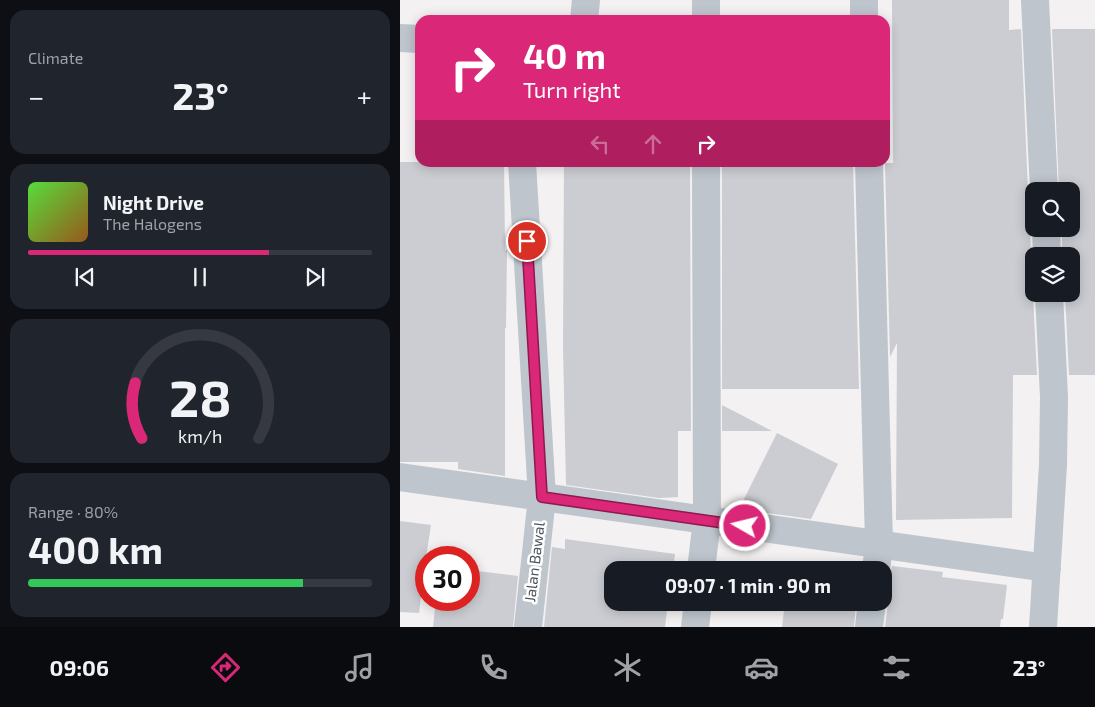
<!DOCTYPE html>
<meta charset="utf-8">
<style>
body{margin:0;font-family:"Exo 2",sans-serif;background:#20242c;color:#f1f3f6;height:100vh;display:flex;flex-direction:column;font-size:19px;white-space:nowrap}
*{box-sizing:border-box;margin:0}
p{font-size:16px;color:#9ea1a6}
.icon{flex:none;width:28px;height:28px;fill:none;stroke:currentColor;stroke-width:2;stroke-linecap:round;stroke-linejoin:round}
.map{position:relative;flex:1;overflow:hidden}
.side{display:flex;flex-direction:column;gap:10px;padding:10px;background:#0d0f14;width:400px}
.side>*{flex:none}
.hud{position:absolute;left:15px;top:15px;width:475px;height:152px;border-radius:15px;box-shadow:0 2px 12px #0003;background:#db2777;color:#fff;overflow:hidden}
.fabs{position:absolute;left:625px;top:182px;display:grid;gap:10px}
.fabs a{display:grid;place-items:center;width:55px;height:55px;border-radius:10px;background:#171b24;box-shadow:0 2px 12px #0003;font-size:25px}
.speed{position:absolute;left:15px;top:546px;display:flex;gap:10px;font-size:25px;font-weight:700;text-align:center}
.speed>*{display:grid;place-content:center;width:65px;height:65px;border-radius:50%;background:#171b24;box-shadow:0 2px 12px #0003;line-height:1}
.speed .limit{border:8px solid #d22;background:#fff;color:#111}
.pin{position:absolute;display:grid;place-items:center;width:42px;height:42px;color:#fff;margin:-21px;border:2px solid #fff;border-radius:50%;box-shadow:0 1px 5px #0007}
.me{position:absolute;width:55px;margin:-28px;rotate:278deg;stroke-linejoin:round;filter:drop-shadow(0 0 4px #0008)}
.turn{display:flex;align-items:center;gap:18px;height:105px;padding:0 25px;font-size:22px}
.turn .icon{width:65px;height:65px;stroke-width:2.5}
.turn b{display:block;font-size:35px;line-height:42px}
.lanes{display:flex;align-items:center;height:48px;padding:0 25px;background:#0003;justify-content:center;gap:25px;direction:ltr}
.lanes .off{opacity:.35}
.big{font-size:38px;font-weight:700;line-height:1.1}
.side .tile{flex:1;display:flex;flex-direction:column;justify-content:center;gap:8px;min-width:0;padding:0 18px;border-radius:15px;background:#20242c}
.side .dial{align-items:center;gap:0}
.dial svg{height:130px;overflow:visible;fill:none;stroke:#363941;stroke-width:7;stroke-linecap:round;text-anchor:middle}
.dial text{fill:#f1f3f6;stroke:none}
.song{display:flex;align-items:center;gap:15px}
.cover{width:60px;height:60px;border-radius:8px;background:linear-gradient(135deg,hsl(110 70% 55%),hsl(30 70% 35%))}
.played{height:5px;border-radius:2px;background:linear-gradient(90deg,#db2777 70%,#363941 70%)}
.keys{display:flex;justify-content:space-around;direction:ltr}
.heat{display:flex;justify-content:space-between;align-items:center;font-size:28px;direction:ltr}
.charge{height:8px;border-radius:4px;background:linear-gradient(90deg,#34c759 80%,#363941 0)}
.trip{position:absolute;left:204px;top:561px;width:288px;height:50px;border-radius:15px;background:#171b24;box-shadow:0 2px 12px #0003;font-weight:700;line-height:50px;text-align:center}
.menu{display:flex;height:80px;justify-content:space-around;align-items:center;background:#090b0e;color:#9ea1a6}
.menu .icon{width:35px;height:35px}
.menu .on{color:#db2777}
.menu b{font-size:22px;color:#f1f3f6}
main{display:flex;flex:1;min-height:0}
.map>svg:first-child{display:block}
.building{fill:#cbcdd3}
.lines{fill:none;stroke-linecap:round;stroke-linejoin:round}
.minor{stroke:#bec5cc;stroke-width:28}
.route-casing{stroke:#8e194d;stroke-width:12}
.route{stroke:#db2777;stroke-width:9}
.labels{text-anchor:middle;stroke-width:5;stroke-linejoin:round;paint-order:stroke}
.street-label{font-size:15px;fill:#4b545c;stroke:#fff}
</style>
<main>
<section class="side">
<div class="tile"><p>Climate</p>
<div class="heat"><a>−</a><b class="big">23°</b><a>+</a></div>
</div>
<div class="tile">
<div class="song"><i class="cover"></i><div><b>Night Drive</b><p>The Halogens</p></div></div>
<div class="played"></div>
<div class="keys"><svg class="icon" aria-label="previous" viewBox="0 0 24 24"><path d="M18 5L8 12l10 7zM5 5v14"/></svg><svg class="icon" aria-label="pause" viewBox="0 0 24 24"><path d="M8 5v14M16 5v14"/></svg><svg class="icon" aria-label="next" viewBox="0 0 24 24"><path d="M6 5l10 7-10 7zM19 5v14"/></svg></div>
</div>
<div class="tile dial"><svg viewBox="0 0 100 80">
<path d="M14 69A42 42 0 1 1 86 69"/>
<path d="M14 69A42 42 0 0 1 10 35" stroke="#db2777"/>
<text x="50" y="56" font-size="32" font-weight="700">28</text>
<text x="50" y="72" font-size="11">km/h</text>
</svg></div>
<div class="tile"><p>Range · 80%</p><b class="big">400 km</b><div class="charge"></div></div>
</section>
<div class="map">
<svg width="695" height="627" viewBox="0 0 695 627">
<rect width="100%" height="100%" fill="#f3f1f1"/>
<path class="building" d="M 492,0 L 609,0 L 609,30 L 621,29 L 628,192 L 631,199 L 634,202 L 634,220 L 630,230 L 631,257 L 634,264 L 633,295 L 637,375 L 613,375 L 612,518 L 496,520 L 497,343 L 490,357 L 485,163 L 493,163 Z
M 652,29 L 695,29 L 695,375 L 669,375 L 665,294 L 671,294 L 671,256 L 662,256 L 662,229 L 671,229 L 671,191 L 659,191 Z
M 0,162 L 104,162 L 105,250 L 107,250 L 106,328 L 105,328 L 105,476 L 58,469 L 58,462 L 0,462 Z
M 164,162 L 276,162 L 276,166 L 290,166 L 291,431 L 278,431 L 278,497 L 259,498 L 166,485 L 163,347 Z
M 395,163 L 453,163 L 459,389 L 322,389 L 322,166 L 395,166 Z
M 322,405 L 372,431 L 322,431 Z
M 377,433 L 438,464 L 411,519 L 361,512 L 342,503 Z
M 0,521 L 31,525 L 25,564 L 26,598 L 21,597 L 19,613 L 0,612 Z
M 165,539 L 275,554 L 273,570 L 212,570 L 212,602 L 268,602 L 265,627 L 144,627 L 152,547 L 165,549 Z
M 390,561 L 461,570 L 388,570 Z
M 492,566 L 543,572 L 542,577 L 607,585 L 603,619 L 601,619 L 600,627 L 485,627 L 488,603 L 486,596 L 482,591 L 482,584 L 489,579 Z
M 69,570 L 118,576 L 113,627 L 33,627 L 36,600 L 69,600 Z
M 385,602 L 456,602 L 454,627 L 382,627 Z"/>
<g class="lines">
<path class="minor" d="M 306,0 L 306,20
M 464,0 L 464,20
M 635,0 L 644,191
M 184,20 L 186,0
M 0,38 L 20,39
M 122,162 L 142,497 L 128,627
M 469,162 L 479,544 L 476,570
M 646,229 L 647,256
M 0,477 L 647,568
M 301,570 L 307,520 L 306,162
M 295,627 L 298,602
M 469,627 L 472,602
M 643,627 L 653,465 L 654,397 L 649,294"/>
</g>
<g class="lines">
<defs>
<path id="route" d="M 127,241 L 142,497 L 345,526"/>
</defs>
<use href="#route" class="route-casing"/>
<use href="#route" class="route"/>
</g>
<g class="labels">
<g class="street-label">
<text transform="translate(135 562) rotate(-83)" y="5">Jalan Bawal</text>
</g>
</g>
</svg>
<div class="fabs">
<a><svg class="icon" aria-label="search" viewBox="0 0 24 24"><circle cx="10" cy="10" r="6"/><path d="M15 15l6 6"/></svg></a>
<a><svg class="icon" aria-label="layers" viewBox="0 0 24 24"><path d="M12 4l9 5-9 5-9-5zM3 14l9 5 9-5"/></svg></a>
</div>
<div class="speed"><div class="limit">30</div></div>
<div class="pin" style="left:127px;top:241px;background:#d93025"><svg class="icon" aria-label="arrive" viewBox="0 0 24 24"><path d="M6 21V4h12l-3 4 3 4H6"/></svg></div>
<svg class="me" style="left:345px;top:526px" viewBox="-20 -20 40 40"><circle r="17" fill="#db2777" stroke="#fff" stroke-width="3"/><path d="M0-11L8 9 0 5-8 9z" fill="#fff"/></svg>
<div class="trip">09:07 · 1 min · 90 m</div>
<div class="hud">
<div class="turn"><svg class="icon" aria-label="right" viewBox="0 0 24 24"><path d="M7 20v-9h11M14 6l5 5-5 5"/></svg><div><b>40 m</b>Turn right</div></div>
<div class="lanes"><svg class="icon off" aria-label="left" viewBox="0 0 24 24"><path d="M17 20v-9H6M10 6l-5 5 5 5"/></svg><svg class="icon off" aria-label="ahead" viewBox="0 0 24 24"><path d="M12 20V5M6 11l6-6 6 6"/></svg><svg class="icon" aria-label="right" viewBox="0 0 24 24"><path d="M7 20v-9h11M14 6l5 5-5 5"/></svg></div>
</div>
</div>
</main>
<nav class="menu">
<b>09:06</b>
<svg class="icon on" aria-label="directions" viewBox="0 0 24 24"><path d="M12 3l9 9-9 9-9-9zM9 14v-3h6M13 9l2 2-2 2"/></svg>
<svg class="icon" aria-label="music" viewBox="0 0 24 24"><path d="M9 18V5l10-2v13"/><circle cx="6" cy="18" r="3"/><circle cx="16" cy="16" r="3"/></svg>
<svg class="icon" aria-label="phone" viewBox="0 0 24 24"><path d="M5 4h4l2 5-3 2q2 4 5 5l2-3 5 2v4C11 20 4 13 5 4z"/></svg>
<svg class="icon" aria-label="climate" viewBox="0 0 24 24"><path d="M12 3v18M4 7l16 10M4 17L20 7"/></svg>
<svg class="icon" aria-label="car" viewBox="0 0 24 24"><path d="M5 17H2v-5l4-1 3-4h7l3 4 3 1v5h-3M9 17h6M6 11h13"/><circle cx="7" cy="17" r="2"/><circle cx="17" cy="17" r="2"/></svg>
<svg class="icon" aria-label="filters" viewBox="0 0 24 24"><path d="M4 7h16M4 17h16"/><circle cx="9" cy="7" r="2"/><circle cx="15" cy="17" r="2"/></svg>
<b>23°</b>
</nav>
